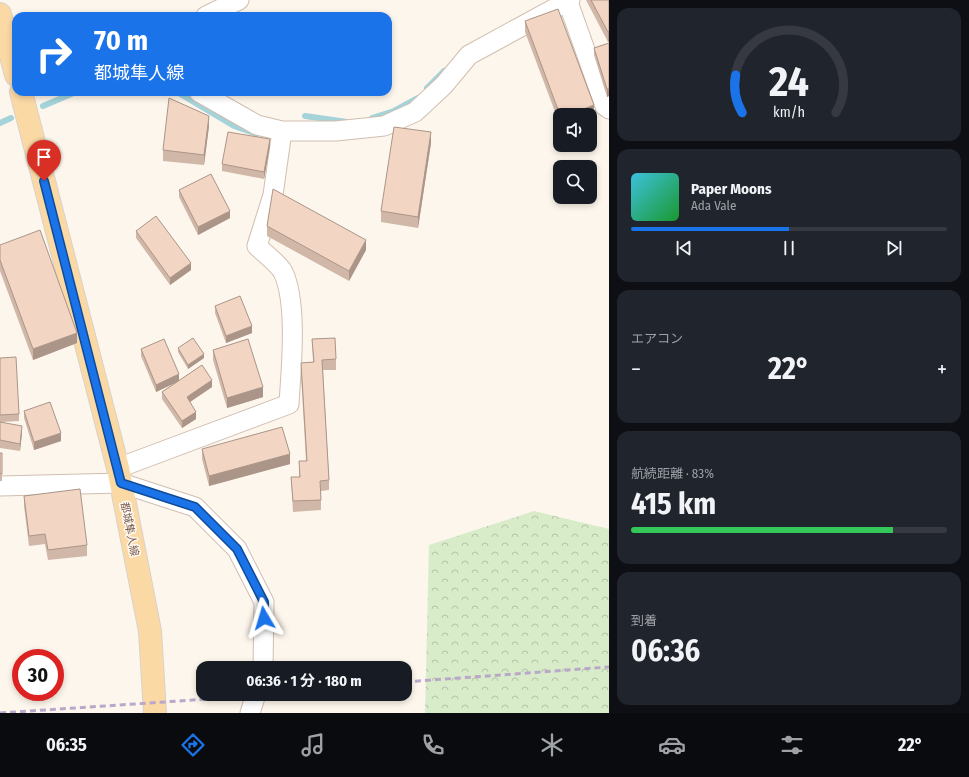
<!DOCTYPE html>
<html lang="ja">
<meta charset="utf-8">
<style>
body{margin:0;font-family:"Fira Sans Condensed","Noto Sans JP",sans-serif;background:#20242c;color:#f1f3f6;height:100vh;display:flex;flex-direction:column;font-size:15px;white-space:nowrap}
*{box-sizing:border-box;margin:0}
p{font-size:13px;color:#9ea1a6}
.icon{flex:none;width:22px;height:22px;fill:none;stroke:currentColor;stroke-width:2;stroke-linecap:round;stroke-linejoin:round}
.map{position:relative;flex:1;overflow:hidden}
.drawer{display:flex;flex-direction:column;gap:8px;padding:8px;background:#0d0f14;width:360px}
.drawer>*{flex:none}
.hud{position:absolute;left:12px;top:12px;width:380px;height:84px;border-radius:12px;box-shadow:0 2px 6px #0003;background:#1a73e8;color:#fff;overflow:hidden}
.buttons{position:absolute;left:553px;top:108px;display:grid;gap:8px}
.buttons a{display:grid;place-items:center;width:44px;height:44px;border-radius:8px;background:#171b24;box-shadow:0 2px 6px #0003;font-size:20px}
.speed{position:absolute;left:12px;top:649px;display:flex;gap:8px;font-size:20px;font-weight:700;text-align:center}
.speed>*{display:grid;place-content:center;width:52px;height:52px;border-radius:50%;background:#171b24;box-shadow:0 2px 6px #0003;line-height:1}
.speed .limit{border:6px solid #d22;background:#fff;color:#111}
.pin{position:absolute;display:grid;place-items:center;width:34px;height:34px;color:#fff;margin:-41px -17px;border-radius:50% 50% 50% 0;rotate:-45deg;box-shadow:0 0 4px #0007}
.pin .icon{rotate:45deg}
.me{position:absolute;width:44px;margin:-22px;rotate:353deg;stroke-linejoin:round;filter:drop-shadow(0 0 3px #0008)}
.turn{display:flex;align-items:center;gap:14px;height:84px;padding:0 16px;font-size:18px}
.turn .icon{width:52px;height:52px;stroke-width:2.5}
.turn b{display:block;font-size:28px;line-height:34px}
.big{font-size:30px;font-weight:700;line-height:1.1}
.drawer .card{flex:1;display:flex;flex-direction:column;justify-content:center;gap:6px;min-width:0;padding:0 14px;border-radius:12px;background:#20242c}
.drawer .dial{align-items:center;gap:0}
.dial svg{height:104px;overflow:visible;fill:none;stroke:#363941;stroke-width:7;stroke-linecap:round;text-anchor:middle}
.dial text{fill:#f1f3f6;stroke:none}
.song{display:flex;align-items:center;gap:12px}
.cover{width:48px;height:48px;border-radius:6px;background:linear-gradient(135deg,hsl(190 70% 55%),hsl(130 70% 35%))}
.played{height:4px;border-radius:2px;background:linear-gradient(90deg,#1a73e8 50%,#363941 50%)}
.keys{display:flex;justify-content:space-around;direction:ltr}
.heat{display:flex;justify-content:space-between;align-items:center;font-size:22px;direction:ltr}
.charge{height:6px;border-radius:3px;background:linear-gradient(90deg,#34c759 83%,#363941 0)}
.trip{position:absolute;left:196px;top:661px;width:216px;height:40px;border-radius:12px;background:#171b24;box-shadow:0 2px 6px #0003;font-weight:700;line-height:40px;text-align:center}
.dock{display:flex;height:64px;justify-content:space-around;align-items:center;background:#090b0e;color:#9ea1a6}
.dock .icon{width:28px;height:28px}
.dock .active{color:#1a73e8}
.dock b{font-size:18px;color:#f1f3f6}
main{display:flex;flex:1;min-height:0}
.map>svg:first-child{display:block}
.forest{fill:url(#forest-crowns)}
.lines{fill:none;stroke-linecap:round;stroke-linejoin:round}
.stream{stroke:#a5d3da;stroke-width:6}
.street-casing{stroke:#d1beb0;stroke-width:21}
.primary-casing{stroke:#dad1cd;stroke-width:24}
.street{stroke:#fff;stroke-width:19}
.primary{stroke:#fbd9a5;stroke-width:22}
.rail{stroke:#b9a8c9;stroke-width:3;stroke-dasharray:6 4;stroke-linecap:butt}
.wall{fill:#d1b7a8}
.shaded-wall{fill:#aa9588}
.building{fill:#f3d5c3;stroke:#aa9588}
.route-casing{stroke:#114b97;stroke-width:10}
.route{stroke:#1a73e8;stroke-width:7}
.labels{text-anchor:middle;stroke-width:3;stroke-linejoin:round;paint-order:stroke}
.street-label{font-size:11px;fill:#7a5c4d;stroke:#fffaf3}
</style>
<main>
<div class="map">
<svg width="609" height="713" viewBox="0 0 609 713">
<defs>
<pattern id="forest-crowns" width="20" height="18" patternUnits="userSpaceOnUse"><rect width="20" height="18" fill="#d8ecc9"/><path d="M2 6a3 3 0 1 1 6 0M12 15a3 3 0 1 1 6 0" fill="none" stroke="#b4c2a5"/></pattern>
</defs>
<rect width="100%" height="100%" fill="#fdf6ec"/>
<path class="forest" d="M 534,511 L 609,529 L 609,713 L 425,713 L 429,545 Z"/>
<g class="lines">
<path class="stream" d="M 427,88 L 444,71
M 177,92 L 234,126 L 257,134
M 43,106 L 76,92
M 305,116 L 347,122
M 372,118 L 394,111 L 418,98
M 0,123 L 11,118"/>
<defs>
<path id="street" d="M 568,2 L 605,106 L 609,109
M 206,16 L 239,0
M 199,92 L 257,125 L 282,131 L 336,131 L 384,126 L 415,112 L 444,85 L 469,55 L 570,0
M 118,468 L 289,404 C 291,370 298,303 283,272 C 278,263 265,254 257,246 L 273,195 L 282,131
M 0,486 L 121,483 L 195,507 L 237,549 L 264,602 L 263,668
M 250,713 L 256,694"/>
<path id="primary" d="M 0,14 L 16,75
M 21,92 L 118,468 L 150,631 L 155,713"/>
</defs>
<use href="#street" class="street-casing"/>
<use href="#primary" class="primary-casing"/>
<use href="#street" class="street"/>
<use href="#primary" class="primary"/>
<path class="rail" d="M 405,682 L 609,667
M 0,713 L 283,694"/>
</g>
<path class="wall" d="M 586,0 L 609,0 L 609,42 L 608,42 Z
M 525,21 L 594,116 L 560,115 L 560,125 L 525,32 Z
M 609,43 L 609,96 L 607,97 L 594,55 L 594,48 Z
M 209,126 L 204,165 L 163,161 L 163,150 Z
M 431,143 L 418,228 L 381,222 L 381,211 Z
M 270,146 L 264,179 L 222,171 L 222,164 Z
M 179,190 L 230,218 L 198,235 L 179,197 Z
M 267,226 L 366,250 L 349,281 L 267,236 Z
M 136,231 L 191,270 L 170,285 L 136,238 Z
M 0,245 L 77,343 L 33,360 L 0,271 Z
M 215,306 L 252,333 L 226,343 L 215,313 Z
M 312,339 L 336,359 L 336,370 L 323,370 L 329,480 L 329,490 L 321,491 L 321,510 L 293,512 L 291,477 L 299,477 L 299,461 L 306,461 L 301,373 L 301,363 L 313,362 Z
M 178,348 L 204,358 L 188,369 L 178,352 Z
M 141,349 L 179,380 L 212,387 L 190,402 L 196,419 L 182,428 L 162,399 L 162,392 L 173,384 L 156,392 L 141,356 Z
M 213,350 L 263,397 L 227,408 L 213,360 Z
M 0,358 L 19,414 L 19,421 L 2,422 L 22,433 L 20,451 L 0,448 Z
M 24,411 L 61,441 L 34,450 L 24,418 Z
M 202,449 L 290,464 L 209,486 L 202,459 Z
M 0,453 L 2,453 L 2,481 L 0,481 Z
M 24,496 L 87,545 L 87,556 L 48,560 L 45,544 L 29,546 L 24,506 Z"/>
<path class="shaded-wall" d="M 609,31 L 609,42 L 608,42 L 608,32 Z
M 607,89 L 609,89 L 609,96 L 607,97 Z
M 594,105 L 594,116 L 590,117 L 590,115 L 568,115 Z
M 209,116 L 209,126 L 204,165 L 204,155 Z
M 431,132 L 431,143 L 418,228 L 418,217 Z
M 270,139 L 270,146 L 264,179 L 264,172 Z
M 230,211 L 230,218 L 198,235 L 198,227 Z
M 366,240 L 366,250 L 349,281 L 349,271 Z
M 191,263 L 191,270 L 170,285 L 170,278 Z
M 252,326 L 252,333 L 226,343 L 226,336 Z
M 77,333 L 77,343 L 33,360 L 33,349 Z
M 204,354 L 204,358 L 188,369 L 188,365 Z
M 179,374 L 179,381 L 156,392 L 156,385 Z
M 212,380 L 212,387 L 187,404 L 187,397 Z
M 263,387 L 263,397 L 227,408 L 227,398 Z
M 196,412 L 196,419 L 182,428 L 182,421 Z
M 22,426 L 22,433 L 20,451 L 20,444 Z
M 61,433 L 61,441 L 34,450 L 34,442 Z
M 290,454 L 290,464 L 209,486 L 209,476 Z"/>
<path class="building" d="M 591,0 L 609,0 L 609,31 L 608,32 Z
M 558,9 L 594,105 L 568,115 L 560,115 L 525,21 Z
M 609,43 L 609,89 L 607,89 L 594,48 Z
M 169,98 L 209,116 L 204,155 L 163,150 Z
M 394,127 L 431,132 L 418,217 L 381,211 Z
M 228,132 L 270,139 L 264,172 L 222,164 Z
M 211,174 L 230,211 L 198,227 L 179,190 Z
M 273,189 L 366,240 L 349,271 L 267,226 Z
M 156,216 L 191,263 L 170,278 L 136,231 Z
M 40,230 L 77,333 L 33,349 L 0,260 L 0,245 Z
M 240,296 L 252,326 L 226,336 L 215,306 Z
M 193,338 L 204,354 L 188,365 L 178,348 Z
M 335,338 L 336,359 L 322,360 L 329,480 L 320,481 L 321,500 L 293,501 L 291,477 L 300,477 L 299,461 L 307,461 L 301,363 L 314,362 L 312,339 Z
M 164,339 L 179,374 L 156,385 L 141,349 Z
M 248,339 L 263,387 L 227,398 L 213,350 Z
M 16,357 L 19,414 L 0,415 L 0,358 Z
M 202,365 L 212,380 L 187,397 L 196,412 L 182,421 L 162,392 Z
M 50,402 L 61,433 L 34,442 L 24,411 Z
M 0,422 L 22,426 L 20,444 L 0,440 Z
M 282,427 L 290,454 L 209,476 L 202,449 Z
M 0,453 L 2,453 L 2,474 L 0,473 Z
M 80,489 L 87,545 L 48,550 L 45,534 L 29,536 L 24,496 Z"/>
<g class="lines">
<defs>
<path id="route" d="M 44,181 L 121,483 L 195,507 L 237,549 L 264,602 L 264,618"/>
</defs>
<use href="#route" class="route-casing"/>
<use href="#route" class="route"/>
</g>
<g class="labels">
<g class="street-label">
<text transform="translate(130 529) rotate(79)" y="4">都城隼人線</text>
</g>
</g>
</svg>
<div class="buttons">
<a><svg class="icon" aria-label="sound" viewBox="0 0 24 24"><path d="M4 9h4l5-4v14l-5-4H4zM17 9q2 3 0 6"/></svg></a>
<a><svg class="icon" aria-label="search" viewBox="0 0 24 24"><circle cx="10" cy="10" r="6"/><path d="M15 15l6 6"/></svg></a>
</div>
<div class="speed"><div class="limit">30</div></div>
<div class="pin" style="left:44px;top:181px;background:#d93025"><svg class="icon" aria-label="arrive" viewBox="0 0 24 24"><path d="M6 21V4h12l-3 4 3 4H6"/></svg></div>
<svg class="me" style="left:264px;top:618px" viewBox="-20 -20 40 40"><path d="M0-17L14 15 0 8-14 15z" fill="#1a73e8" stroke="#fff" stroke-width="4"/></svg>
<div class="trip">06:36 · 1 分 · 180 m</div>
<div class="hud">
<div class="turn"><svg class="icon" aria-label="right" viewBox="0 0 24 24"><path d="M7 20v-9h11M14 6l5 5-5 5"/></svg><div><b>70 m</b>都城隼人線</div></div>
</div>
</div>
<section class="drawer">
<div class="card dial"><svg viewBox="0 0 100 80">
<path d="M14 69A42 42 0 1 1 86 69"/>
<path d="M14 69A42 42 0 0 1 9 40" stroke="#1a73e8"/>
<text x="50" y="56" font-size="32" font-weight="700">24</text>
<text x="50" y="72" font-size="11">km/h</text>
</svg></div>
<div class="card">
<div class="song"><i class="cover"></i><div><b>Paper Moons</b><p>Ada Vale</p></div></div>
<div class="played"></div>
<div class="keys"><svg class="icon" aria-label="previous" viewBox="0 0 24 24"><path d="M18 5L8 12l10 7zM5 5v14"/></svg><svg class="icon" aria-label="pause" viewBox="0 0 24 24"><path d="M8 5v14M16 5v14"/></svg><svg class="icon" aria-label="next" viewBox="0 0 24 24"><path d="M6 5l10 7-10 7zM19 5v14"/></svg></div>
</div>
<div class="card"><p>エアコン</p>
<div class="heat"><a>−</a><b class="big">22°</b><a>+</a></div>
</div>
<div class="card"><p>航続距離 · 83%</p><b class="big">415 km</b><div class="charge"></div></div>
<div class="card"><p>到着</p><b class="big">06:36</b></div>
</section>
</main>
<nav class="dock">
<b>06:35</b>
<svg class="icon active" aria-label="directions" viewBox="0 0 24 24"><path d="M12 3l9 9-9 9-9-9zM9 14v-3h6M13 9l2 2-2 2"/></svg>
<svg class="icon" aria-label="music" viewBox="0 0 24 24"><path d="M9 18V5l10-2v13"/><circle cx="6" cy="18" r="3"/><circle cx="16" cy="16" r="3"/></svg>
<svg class="icon" aria-label="phone" viewBox="0 0 24 24"><path d="M5 4h4l2 5-3 2q2 4 5 5l2-3 5 2v4C11 20 4 13 5 4z"/></svg>
<svg class="icon" aria-label="climate" viewBox="0 0 24 24"><path d="M12 3v18M4 7l16 10M4 17L20 7"/></svg>
<svg class="icon" aria-label="car" viewBox="0 0 24 24"><path d="M5 17H2v-5l4-1 3-4h7l3 4 3 1v5h-3M9 17h6M6 11h13"/><circle cx="7" cy="17" r="2"/><circle cx="17" cy="17" r="2"/></svg>
<svg class="icon" aria-label="filters" viewBox="0 0 24 24"><path d="M4 7h16M4 17h16"/><circle cx="9" cy="7" r="2"/><circle cx="15" cy="17" r="2"/></svg>
<b>22°</b>
</nav>
